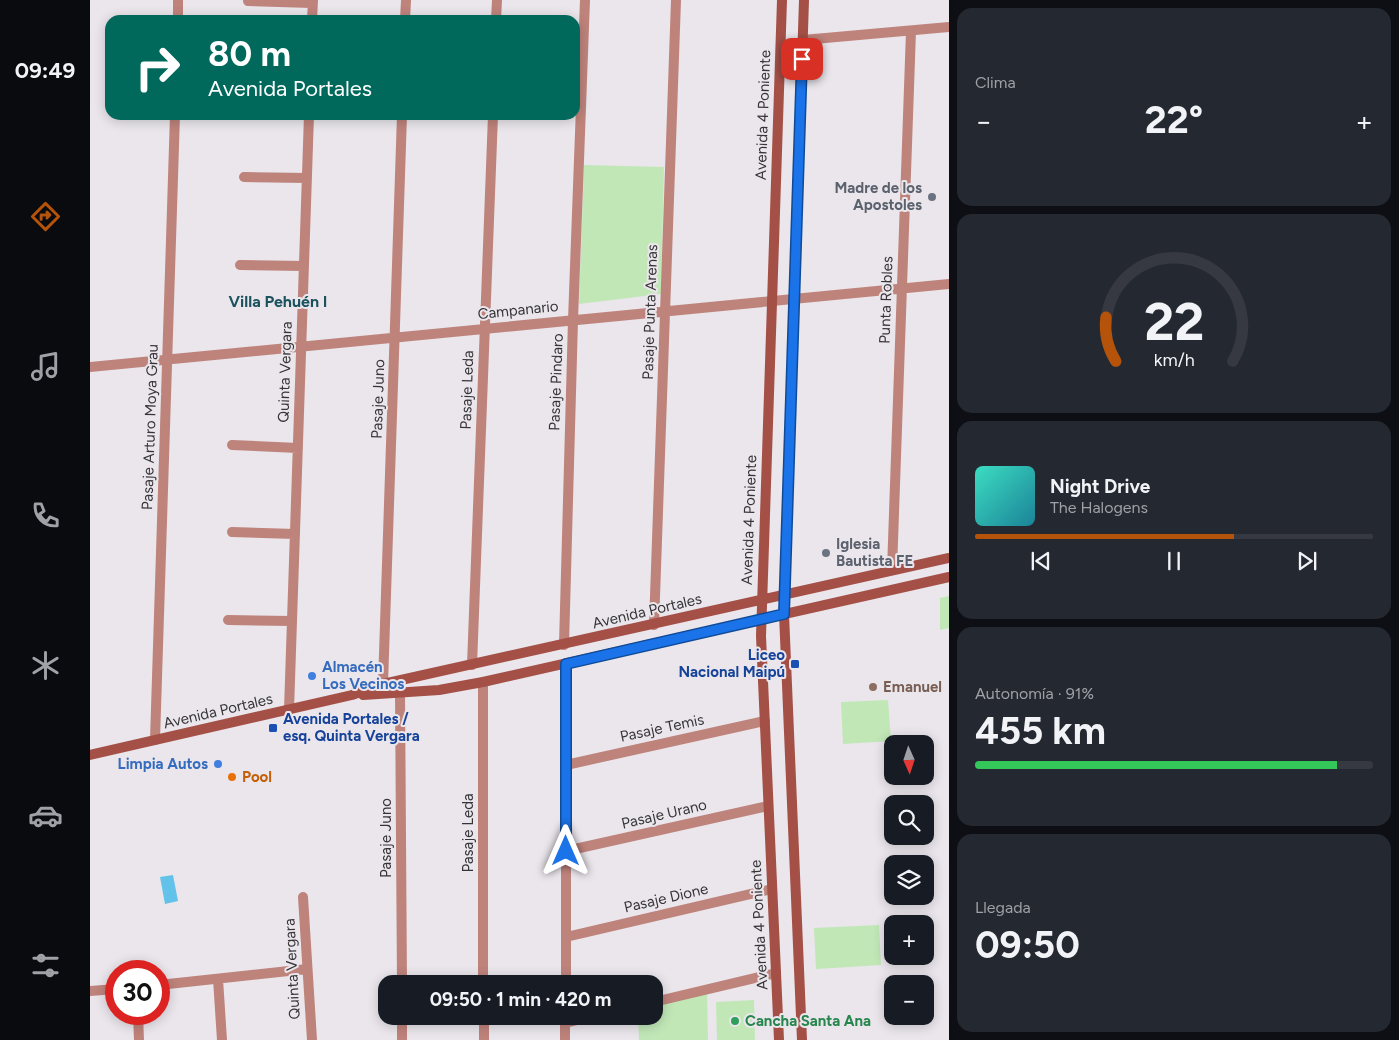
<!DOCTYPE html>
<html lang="es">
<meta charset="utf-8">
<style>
body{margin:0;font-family:Figtree,sans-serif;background:#242831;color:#f1f3f6;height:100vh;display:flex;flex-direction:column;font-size:19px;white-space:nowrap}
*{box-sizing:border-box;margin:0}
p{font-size:16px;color:#9ea1a6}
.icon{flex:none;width:28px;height:28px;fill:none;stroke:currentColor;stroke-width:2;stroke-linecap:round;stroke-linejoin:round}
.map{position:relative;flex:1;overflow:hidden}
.side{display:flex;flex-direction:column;gap:8px;padding:8px;background:#0d0f14;width:450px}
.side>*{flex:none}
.guide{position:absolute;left:15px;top:15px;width:475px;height:105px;border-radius:15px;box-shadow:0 2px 12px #0003;background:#00695c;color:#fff;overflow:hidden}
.needle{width:32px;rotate:177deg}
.controls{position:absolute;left:794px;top:735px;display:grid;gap:10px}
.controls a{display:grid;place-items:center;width:50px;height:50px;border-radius:10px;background:#171b24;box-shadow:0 2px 12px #0003;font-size:25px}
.speed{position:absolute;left:15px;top:960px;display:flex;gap:10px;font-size:25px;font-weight:700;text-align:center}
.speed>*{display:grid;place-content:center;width:65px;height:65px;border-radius:50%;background:#171b24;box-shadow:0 2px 12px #0003;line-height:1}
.speed .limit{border:8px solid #d22;background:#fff;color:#111}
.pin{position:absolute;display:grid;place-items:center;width:42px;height:42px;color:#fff;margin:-21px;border-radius:10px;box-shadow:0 2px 8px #0006}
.me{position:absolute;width:55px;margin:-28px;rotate:0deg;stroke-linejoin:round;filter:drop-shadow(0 0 4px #0008)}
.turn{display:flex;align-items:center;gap:18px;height:105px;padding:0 20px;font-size:22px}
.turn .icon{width:65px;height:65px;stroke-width:2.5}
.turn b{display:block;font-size:35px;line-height:42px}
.big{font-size:38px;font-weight:700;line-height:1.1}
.side .card{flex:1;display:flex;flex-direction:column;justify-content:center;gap:8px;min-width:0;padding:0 18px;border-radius:15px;background:#242831}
.side .dial{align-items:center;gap:0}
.dial svg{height:130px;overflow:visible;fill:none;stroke:#363941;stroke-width:7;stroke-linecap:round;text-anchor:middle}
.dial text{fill:#f1f3f6;stroke:none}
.song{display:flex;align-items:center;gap:15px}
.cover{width:60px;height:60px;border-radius:8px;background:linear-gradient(135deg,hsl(170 70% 55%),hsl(190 70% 35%))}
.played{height:5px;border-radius:2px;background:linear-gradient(90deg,#b45309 65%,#363941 65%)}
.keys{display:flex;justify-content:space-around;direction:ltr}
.heat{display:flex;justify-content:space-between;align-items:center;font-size:28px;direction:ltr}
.charge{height:8px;border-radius:4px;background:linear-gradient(90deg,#34c759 91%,#363941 0)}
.trip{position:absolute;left:288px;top:975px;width:285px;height:50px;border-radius:15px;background:#171b24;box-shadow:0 2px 12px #0003;font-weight:700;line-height:50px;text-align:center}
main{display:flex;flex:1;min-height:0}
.menu{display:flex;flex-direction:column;width:90px;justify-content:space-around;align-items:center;background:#090b0e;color:#9ea1a6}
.menu .icon{width:35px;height:35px}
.menu .active{color:#b45309}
.menu b{font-size:22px;color:#f1f3f6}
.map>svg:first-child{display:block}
.green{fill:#c1e7b7}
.water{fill:#63c2e9}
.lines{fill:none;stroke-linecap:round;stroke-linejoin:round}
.street{stroke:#be837b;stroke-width:10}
.secondary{stroke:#a45047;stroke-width:10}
.route-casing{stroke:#114b97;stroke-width:12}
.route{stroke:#1a73e8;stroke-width:9}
.worship-dot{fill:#6b7280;stroke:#eae6ec;stroke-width:2}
.transit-dot{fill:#1a4fb4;stroke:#eae6ec;stroke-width:2}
.shop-dot{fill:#3f7fe0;stroke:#eae6ec;stroke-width:2}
.education-dot{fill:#8d6e63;stroke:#eae6ec;stroke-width:2}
.food-dot{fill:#e8710a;stroke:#eae6ec;stroke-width:2}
.leisure-dot{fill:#2e9e5b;stroke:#eae6ec;stroke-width:2}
.labels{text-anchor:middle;stroke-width:4;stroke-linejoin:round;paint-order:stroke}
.street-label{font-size:15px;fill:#363437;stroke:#eae6ec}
.worship-label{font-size:15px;font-weight:bold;fill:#5b616d;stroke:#eae6ec;text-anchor:end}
.transit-label{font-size:15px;font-weight:bold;fill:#164399;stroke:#eae6ec;text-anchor:end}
.shop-label{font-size:15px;font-weight:bold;fill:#366cbe;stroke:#eae6ec;text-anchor:start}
.education-label{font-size:15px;font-weight:bold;fill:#785e54;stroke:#eae6ec;text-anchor:start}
.food-label{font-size:15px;font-weight:bold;fill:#c56008;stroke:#eae6ec;text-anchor:start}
.leisure-label{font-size:15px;font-weight:bold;fill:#27864d;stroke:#eae6ec;text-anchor:start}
.neighbourhood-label{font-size:16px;font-weight:bold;fill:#1a535e;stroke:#eae6ec}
</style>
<main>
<nav class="menu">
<b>09:49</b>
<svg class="icon active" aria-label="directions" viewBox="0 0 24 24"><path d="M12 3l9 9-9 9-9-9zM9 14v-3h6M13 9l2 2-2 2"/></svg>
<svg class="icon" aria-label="music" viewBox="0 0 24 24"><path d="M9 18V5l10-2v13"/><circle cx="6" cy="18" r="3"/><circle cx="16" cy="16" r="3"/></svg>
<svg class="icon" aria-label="phone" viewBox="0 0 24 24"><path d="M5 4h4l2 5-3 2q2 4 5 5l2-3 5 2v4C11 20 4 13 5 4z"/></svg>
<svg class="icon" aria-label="climate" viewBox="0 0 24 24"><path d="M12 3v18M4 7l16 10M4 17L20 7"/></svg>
<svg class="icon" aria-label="car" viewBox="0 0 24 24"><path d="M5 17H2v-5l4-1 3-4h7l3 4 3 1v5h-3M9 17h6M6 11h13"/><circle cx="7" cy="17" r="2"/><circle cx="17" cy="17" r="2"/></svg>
<svg class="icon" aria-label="filters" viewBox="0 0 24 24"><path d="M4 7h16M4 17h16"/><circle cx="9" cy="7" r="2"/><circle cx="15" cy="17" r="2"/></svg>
</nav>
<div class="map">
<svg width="859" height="1040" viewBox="0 0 859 1040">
<rect width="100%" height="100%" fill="#eae6ec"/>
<path class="green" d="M 494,165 L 574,167 L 571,294 L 489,304 Z
M 859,596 L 859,628 L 850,630 L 850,598 Z
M 798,700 L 801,741 L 753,744 L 751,702 Z
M 789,925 L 791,965 L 726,969 L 724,928 Z
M 617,992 L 618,1040 L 549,1040 L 548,1016 L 564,1016 L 564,1006 Z
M 664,1000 L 665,1040 L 627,1040 L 626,1002 Z"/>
<path class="water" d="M 83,875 L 88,901 L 75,904 L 70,877 Z"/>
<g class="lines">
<path class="street" d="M 158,1 L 222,3
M 88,20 L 88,0
M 222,20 L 223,0
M 315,20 L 316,0
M 406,20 L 407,0
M 713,40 L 859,27
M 154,177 L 217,178
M 150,265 L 214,266
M 0,367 L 859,284
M 142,445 L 208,448
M 142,532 L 205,534
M 802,570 L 821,31
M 138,620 L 202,621
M 564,625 L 586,0
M 474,645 L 483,320 L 495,0
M 382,665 L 403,115
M 393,682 L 393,984
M 293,684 L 312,115
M 310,693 L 312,984
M 199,710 L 219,115
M 65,740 L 85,115
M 476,765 L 675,721
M 476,851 L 678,806
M 213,897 L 222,1040
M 476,937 L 682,889
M 128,979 L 132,1040
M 476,984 L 476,664
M 69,985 L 217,969
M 0,991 L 26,989
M 564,1002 L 686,973
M 48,1014 L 49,1040
M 312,1016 L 312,1040
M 394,1016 L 394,1040
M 475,1017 L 475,1040
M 475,1023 L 504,1016"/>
<path class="secondary" d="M 273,695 L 349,690 L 393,682 L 859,577
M 0,755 L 262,695 L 293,684 L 859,558
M 689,1040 L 671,636 L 692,0
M 712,1040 L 694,614 L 714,0"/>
</g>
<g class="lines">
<defs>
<path id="route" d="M 476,851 L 476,664 L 694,614 L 712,59"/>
</defs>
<use href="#route" class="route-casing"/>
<use href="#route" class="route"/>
</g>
<g class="worship-dot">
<circle cx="842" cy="197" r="5"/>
<circle cx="736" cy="553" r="5"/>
</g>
<g class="transit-dot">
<rect x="700" y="659" width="10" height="10" rx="2.5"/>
<rect x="178" y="723" width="10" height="10" rx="2.5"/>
</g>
<g class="shop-dot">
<circle cx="222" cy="676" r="5"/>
<circle cx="128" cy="764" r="5"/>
</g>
<circle class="education-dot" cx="783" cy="687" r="5"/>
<circle class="food-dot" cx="142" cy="777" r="5"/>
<circle class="leisure-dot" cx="645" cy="1021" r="5"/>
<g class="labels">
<g class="street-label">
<text transform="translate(673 115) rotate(-88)" y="5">Avenida 4 Poniente</text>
<text transform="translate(796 300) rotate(-88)" y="5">Punta Robles</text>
<text transform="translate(428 310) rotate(-6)" y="5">Campanario</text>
<text transform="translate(560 312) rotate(-88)" y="5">Pasaje Punta Arenas</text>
<text transform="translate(195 372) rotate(-88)" y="5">Quinta Vergara</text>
<text transform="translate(466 382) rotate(-88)" y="5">Pasaje Pindaro</text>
<text transform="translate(377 390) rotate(-88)" y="5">Pasaje Leda</text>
<text transform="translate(288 399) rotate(-88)" y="5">Pasaje Juno</text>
<text transform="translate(60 427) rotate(-88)" y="5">Pasaje Arturo Moya Grau</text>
<text transform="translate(659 520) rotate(-88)" y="5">Avenida 4 Poniente</text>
<text transform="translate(557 611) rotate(-13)" y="5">Avenida Portales</text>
<text transform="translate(128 711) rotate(-13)" y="5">Avenida Portales</text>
<text transform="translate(572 728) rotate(-12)" y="5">Pasaje Temis</text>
<text transform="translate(574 814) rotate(-13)" y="5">Pasaje Urano</text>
<text transform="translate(378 833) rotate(-90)" y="5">Pasaje Leda</text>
<text transform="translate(296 838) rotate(-90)" y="5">Pasaje Juno</text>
<text transform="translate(576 898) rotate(-13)" y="5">Pasaje Dione</text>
<text transform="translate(669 925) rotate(-93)" y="5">Avenida 4 Poniente</text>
<text transform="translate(202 969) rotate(-93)" y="5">Quinta Vergara</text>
</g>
<g class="worship-label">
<text x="832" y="193">Madre de los<tspan x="832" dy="17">Apostoles</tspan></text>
<text x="746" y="549" text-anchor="start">Iglesia<tspan x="746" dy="17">Bautista FE</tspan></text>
</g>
<g class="transit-label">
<text x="695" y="660">Liceo<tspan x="695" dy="17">Nacional Maipú</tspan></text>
<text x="193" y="724" text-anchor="start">Avenida Portales /<tspan x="193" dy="17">esq. Quinta Vergara</tspan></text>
</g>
<g class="shop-label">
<text x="232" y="672">Almacén<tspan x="232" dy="17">Los Vecinos</tspan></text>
<text x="118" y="769" text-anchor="end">Limpia Autos</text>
</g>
<g class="education-label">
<text x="793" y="692">Emanuel</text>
</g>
<g class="food-label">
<text x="152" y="782">Pool</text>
</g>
<g class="leisure-label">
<text x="655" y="1026">Cancha Santa Ana</text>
</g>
<g class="neighbourhood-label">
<text x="188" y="307">Villa Pehuén I</text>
</g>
</g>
</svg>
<div class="controls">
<a><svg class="needle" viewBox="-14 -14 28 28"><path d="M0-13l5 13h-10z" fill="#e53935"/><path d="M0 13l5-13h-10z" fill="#9ea1a6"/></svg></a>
<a><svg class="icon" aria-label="search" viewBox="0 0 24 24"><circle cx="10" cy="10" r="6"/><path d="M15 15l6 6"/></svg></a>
<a><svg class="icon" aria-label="layers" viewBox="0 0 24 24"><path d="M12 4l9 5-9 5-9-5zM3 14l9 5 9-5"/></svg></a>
<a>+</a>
<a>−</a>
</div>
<div class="speed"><div class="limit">30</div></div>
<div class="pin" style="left:712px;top:59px;background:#d93025"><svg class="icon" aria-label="arrive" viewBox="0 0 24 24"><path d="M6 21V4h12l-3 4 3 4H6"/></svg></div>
<svg class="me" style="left:476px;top:851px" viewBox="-20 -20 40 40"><path d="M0-17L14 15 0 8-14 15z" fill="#1a73e8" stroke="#fff" stroke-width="4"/></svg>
<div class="trip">09:50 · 1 min · 420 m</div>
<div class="guide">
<div class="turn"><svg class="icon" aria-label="right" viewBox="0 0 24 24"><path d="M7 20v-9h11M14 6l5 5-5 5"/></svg><div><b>80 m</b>Avenida Portales</div></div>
</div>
</div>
<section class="side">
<div class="card"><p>Clima</p>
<div class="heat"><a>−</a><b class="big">22°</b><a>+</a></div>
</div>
<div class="card dial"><svg viewBox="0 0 100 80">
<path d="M14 69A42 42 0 1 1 86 69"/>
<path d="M14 69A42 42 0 0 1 8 42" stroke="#b45309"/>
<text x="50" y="56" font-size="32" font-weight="700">22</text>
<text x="50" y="72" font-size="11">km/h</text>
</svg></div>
<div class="card">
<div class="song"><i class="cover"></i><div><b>Night Drive</b><p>The Halogens</p></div></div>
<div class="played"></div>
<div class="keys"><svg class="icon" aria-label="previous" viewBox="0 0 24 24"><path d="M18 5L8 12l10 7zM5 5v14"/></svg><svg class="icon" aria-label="pause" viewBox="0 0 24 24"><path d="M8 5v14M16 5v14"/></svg><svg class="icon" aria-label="next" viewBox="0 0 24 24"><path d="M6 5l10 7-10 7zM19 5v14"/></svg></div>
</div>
<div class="card"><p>Autonomía · 91%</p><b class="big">455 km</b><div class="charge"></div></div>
<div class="card"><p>Llegada</p><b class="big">09:50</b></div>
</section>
</main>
